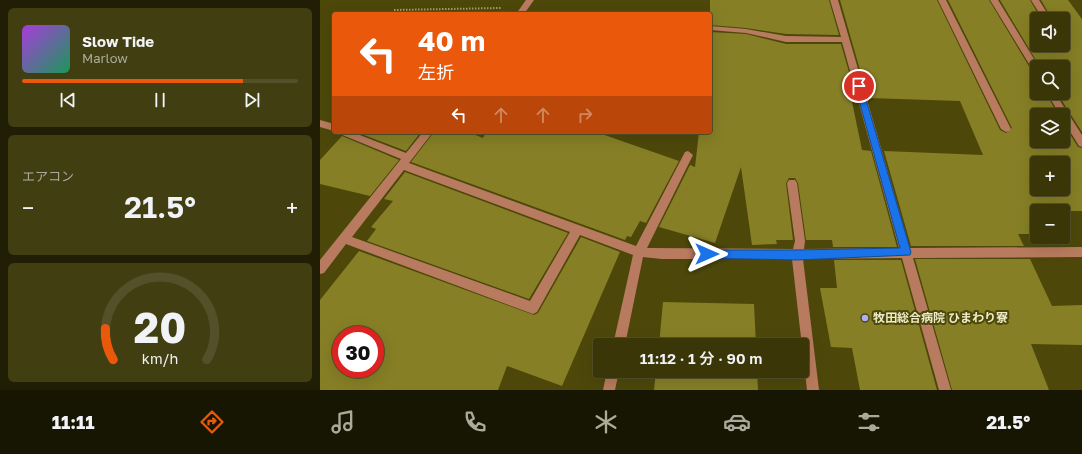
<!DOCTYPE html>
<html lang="ja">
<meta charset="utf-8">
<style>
body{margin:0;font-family:"Golos Text","Noto Sans JP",sans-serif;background:#413e12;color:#f1f3f6;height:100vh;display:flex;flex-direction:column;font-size:15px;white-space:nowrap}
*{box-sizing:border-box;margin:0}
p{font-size:13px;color:#abab9c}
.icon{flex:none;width:22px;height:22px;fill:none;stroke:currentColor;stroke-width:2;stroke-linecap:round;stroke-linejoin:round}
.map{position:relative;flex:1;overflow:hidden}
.sheet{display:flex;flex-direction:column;gap:8px;padding:8px;background:#201e04;width:320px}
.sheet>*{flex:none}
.hud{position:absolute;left:12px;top:12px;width:380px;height:122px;border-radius:4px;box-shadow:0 4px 16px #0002,0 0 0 1px #545029;background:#ea580c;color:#fff;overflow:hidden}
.buttons{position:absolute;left:710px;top:12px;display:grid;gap:8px}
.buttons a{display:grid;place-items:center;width:40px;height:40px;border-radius:4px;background:#3a3608;box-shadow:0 4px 16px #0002,0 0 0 1px #545029;font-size:20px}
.speed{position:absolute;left:12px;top:326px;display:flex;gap:8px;font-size:20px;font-weight:700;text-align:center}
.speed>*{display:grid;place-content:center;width:52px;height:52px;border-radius:50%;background:#3a3608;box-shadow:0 4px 16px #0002,0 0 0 1px #545029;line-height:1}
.speed .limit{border:6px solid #d22;background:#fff;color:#111}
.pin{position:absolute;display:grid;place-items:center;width:34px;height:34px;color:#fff;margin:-17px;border:2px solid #fff;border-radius:50%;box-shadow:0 1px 4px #0007}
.me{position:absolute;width:44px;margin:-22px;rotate:90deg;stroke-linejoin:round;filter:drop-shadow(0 0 3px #0008)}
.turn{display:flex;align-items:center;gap:14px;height:84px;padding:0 20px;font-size:18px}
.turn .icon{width:52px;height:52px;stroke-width:2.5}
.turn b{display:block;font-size:28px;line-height:34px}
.lanes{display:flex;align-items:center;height:38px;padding:0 20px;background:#0003;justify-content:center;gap:20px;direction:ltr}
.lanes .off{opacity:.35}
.big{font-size:30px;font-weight:600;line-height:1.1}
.sheet .card{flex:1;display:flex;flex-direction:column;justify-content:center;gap:6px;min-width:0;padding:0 14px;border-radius:6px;background:#413e12}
.sheet .dial{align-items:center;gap:0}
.dial svg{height:104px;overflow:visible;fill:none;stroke:#545029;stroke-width:7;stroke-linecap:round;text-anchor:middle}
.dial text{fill:#f1f3f6;stroke:none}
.song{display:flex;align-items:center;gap:12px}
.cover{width:48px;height:48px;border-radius:6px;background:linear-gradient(135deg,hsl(280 70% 55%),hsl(150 70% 35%))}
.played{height:4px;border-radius:2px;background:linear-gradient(90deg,#ea580c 80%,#545029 80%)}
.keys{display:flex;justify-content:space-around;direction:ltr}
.heat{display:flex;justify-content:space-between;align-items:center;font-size:22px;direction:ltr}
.trip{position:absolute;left:273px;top:338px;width:216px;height:40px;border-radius:4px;background:#3a3608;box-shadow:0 4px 16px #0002,0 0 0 1px #545029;font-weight:600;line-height:40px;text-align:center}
.tabs{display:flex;height:64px;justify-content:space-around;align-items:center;background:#171603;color:#abab9c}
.tabs .icon{width:28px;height:28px}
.tabs .active{color:#ea580c}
.tabs b{font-size:18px;color:#f1f3f6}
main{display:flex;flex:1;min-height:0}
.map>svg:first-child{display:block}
.building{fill:#867f26;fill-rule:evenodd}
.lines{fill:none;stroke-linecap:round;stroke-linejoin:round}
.path{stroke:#a29e6d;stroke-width:2;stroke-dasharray:1.5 1.5;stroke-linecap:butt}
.minor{fill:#b97b5f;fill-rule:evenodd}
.route{fill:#1a73e8;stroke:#114b97}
.poi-dot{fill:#afaefa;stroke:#4d480a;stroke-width:1.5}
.labels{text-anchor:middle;stroke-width:4;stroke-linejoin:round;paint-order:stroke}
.poi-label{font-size:12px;font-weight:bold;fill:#efedc8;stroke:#4d480a;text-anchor:start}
</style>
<main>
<section class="sheet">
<div class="card">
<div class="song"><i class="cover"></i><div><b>Slow Tide</b><p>Marlow</p></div></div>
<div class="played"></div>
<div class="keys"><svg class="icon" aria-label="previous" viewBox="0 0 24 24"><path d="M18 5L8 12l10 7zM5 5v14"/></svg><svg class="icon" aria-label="pause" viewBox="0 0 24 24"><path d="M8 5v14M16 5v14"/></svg><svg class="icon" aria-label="next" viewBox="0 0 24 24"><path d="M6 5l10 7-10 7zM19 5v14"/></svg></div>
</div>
<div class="card"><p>エアコン</p>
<div class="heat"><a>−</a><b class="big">21.5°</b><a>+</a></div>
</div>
<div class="card dial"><svg viewBox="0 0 100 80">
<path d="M14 69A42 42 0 1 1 86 69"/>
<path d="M14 69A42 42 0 0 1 8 45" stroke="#ea580c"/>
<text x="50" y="56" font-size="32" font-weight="700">20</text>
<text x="50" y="72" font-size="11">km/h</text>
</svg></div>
</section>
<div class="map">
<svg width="762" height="390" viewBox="0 0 762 390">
<rect width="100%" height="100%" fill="#4d480a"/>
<path class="building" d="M 390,0 L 509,0 L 519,35 L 466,34 L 426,28 L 390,25 Z
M 520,0 L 617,0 L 680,130 L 686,133 L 692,128 L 628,0 L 669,0 L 713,73 L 717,74 L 717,93 L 726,93 L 738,115 L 717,115 L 717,141 L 743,141 L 743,123 L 758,147 L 762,148 L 762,211 L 717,211 L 717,234 L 698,234 L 704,246 L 591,246 L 564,151 L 663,155 L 640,101 L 548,98 ZM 717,163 L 743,163 L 743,189 L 717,189 Z
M 680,0 L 710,0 L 721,19 L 717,19 L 717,45 L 743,45 L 743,19 L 732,19 L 721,0 L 748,0 L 762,19 L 762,132 L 737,93 L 743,93 L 743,67 L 720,67 Z
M 390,32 L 426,34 L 466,44 L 521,44 L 536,97 L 531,97 L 542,150 L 551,151 L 577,247 L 513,247 L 512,240 L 486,240 L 478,183 L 475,178 L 469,178 L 466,183 L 473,240 L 456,240 L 457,244 L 432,245 L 421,167 L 395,243 L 339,227 L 370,165 L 375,167 L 379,132 L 390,132 Z
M 36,132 L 101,132 L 86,151 Z
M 114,132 L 148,132 L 163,138 L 166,132 L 276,132 L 359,161 L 326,223 L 320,221 L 311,237 L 307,236 L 305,240 L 91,162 Z
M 22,136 L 79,160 L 50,196 L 0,184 L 0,160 Z
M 85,172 L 248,233 L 209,299 L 47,241 L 56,229 L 51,227 L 73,201 L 64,199 Z
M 261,237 L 300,252 L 242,386 L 187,366 L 178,390 L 0,390 L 0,300 L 39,251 L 214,315 L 218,313 ZM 21,335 L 55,335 L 55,369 L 21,369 Z
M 595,259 L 710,259 L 732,306 L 762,305 L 762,345 L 711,344 L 729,390 L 632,390 Z
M 514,260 L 581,260 L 617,390 L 540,390 L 532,348 L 511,347 L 500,288 L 517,288 Z
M 343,302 L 434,304 L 436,345 L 339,345 Z
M 336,371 L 437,371 L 438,390 L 334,390 Z"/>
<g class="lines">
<path class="path" d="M 74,10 L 181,8"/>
<path class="minor" d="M 206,0 L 214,0 L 204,14 L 196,14 Z
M 510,0 L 518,0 L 590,248 L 762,247 L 762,257 L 593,258 L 631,390 L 619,390 L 582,258 L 483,259 L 499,390 L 487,390 L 472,259 L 342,259 L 323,257 L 305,345 L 293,345 L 313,255 L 260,235 L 217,312 L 213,314 L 26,244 L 4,273 L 0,274 L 0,260 L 81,159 L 20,134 L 18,132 L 32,132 L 86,153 L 103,132 L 113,132 L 89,163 L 316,246 L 365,152 L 368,151 L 373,155 L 327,248 L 473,249 L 475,241 L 467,183 L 469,180 L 475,180 L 477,183 L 485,241 L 484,249 L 579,248 L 522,42 L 466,42 L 426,33 L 390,30 L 390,26 L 426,29 L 466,36 L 521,37 ZM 84,170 L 250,232 L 210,301 L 32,237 Z
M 618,0 L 626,0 L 691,129 L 689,131 L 686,132 L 681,129 Z
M 670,0 L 678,0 L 719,67 L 717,67 L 717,73 L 714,72 Z
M 711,0 L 719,0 L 731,19 L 723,19 Z
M 727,93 L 735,93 L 762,135 L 762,147 L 759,146 L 743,120 L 743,115 L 740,115 Z
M 0,120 L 14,124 L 14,131 L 0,127 Z
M 287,371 L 299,371 L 295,390 L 283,390 Z"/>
</g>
<path class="route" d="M 539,83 L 542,86 L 591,252 L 590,255 L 477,260 L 383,258 L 382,254 L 387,250 L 477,250 L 580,248 L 535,86 Z"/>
<circle class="poi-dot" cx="545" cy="318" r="4"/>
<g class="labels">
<g class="poi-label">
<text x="553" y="322">牧田総合病院 ひまわり寮</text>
</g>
</g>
</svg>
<div class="buttons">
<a><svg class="icon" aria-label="sound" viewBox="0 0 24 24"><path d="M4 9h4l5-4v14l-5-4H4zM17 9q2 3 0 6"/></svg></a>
<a><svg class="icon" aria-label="search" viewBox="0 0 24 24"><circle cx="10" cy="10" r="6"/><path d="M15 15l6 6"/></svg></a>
<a><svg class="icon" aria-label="layers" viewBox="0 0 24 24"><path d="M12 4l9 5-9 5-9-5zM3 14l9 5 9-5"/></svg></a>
<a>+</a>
<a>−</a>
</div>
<div class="speed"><div class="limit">30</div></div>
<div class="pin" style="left:539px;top:86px;background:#d93025"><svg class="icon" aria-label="arrive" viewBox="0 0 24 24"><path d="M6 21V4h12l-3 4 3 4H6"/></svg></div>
<svg class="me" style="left:387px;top:254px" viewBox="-20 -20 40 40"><path d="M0-17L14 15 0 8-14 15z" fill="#1a73e8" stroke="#fff" stroke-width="4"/></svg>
<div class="trip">11:12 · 1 分 · 90 m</div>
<div class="hud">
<div class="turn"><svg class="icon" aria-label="left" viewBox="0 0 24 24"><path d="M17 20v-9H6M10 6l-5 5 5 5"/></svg><div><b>40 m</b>左折</div></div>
<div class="lanes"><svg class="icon" aria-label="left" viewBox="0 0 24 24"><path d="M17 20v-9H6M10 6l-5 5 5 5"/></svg><svg class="icon off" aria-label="ahead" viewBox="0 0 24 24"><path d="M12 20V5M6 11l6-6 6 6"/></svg><svg class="icon off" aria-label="ahead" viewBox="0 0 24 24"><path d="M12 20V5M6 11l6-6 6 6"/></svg><svg class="icon off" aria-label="right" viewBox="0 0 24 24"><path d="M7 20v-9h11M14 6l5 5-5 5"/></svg></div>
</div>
</div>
</main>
<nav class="tabs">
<b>11:11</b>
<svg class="icon active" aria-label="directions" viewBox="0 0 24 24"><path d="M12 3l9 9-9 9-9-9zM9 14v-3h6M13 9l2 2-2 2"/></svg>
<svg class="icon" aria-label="music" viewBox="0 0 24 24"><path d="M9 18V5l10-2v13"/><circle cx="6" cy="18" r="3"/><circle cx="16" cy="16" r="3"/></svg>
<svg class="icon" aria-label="phone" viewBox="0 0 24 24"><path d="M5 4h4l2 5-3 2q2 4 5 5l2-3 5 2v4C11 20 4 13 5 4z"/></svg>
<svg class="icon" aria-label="climate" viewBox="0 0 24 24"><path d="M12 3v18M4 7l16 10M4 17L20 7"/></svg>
<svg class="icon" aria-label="car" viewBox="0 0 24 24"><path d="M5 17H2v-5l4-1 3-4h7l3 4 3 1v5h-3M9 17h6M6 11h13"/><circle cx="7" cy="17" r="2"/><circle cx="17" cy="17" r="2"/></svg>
<svg class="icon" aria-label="filters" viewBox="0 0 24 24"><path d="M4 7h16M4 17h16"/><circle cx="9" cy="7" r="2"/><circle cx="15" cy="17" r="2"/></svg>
<b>21.5°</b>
</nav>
